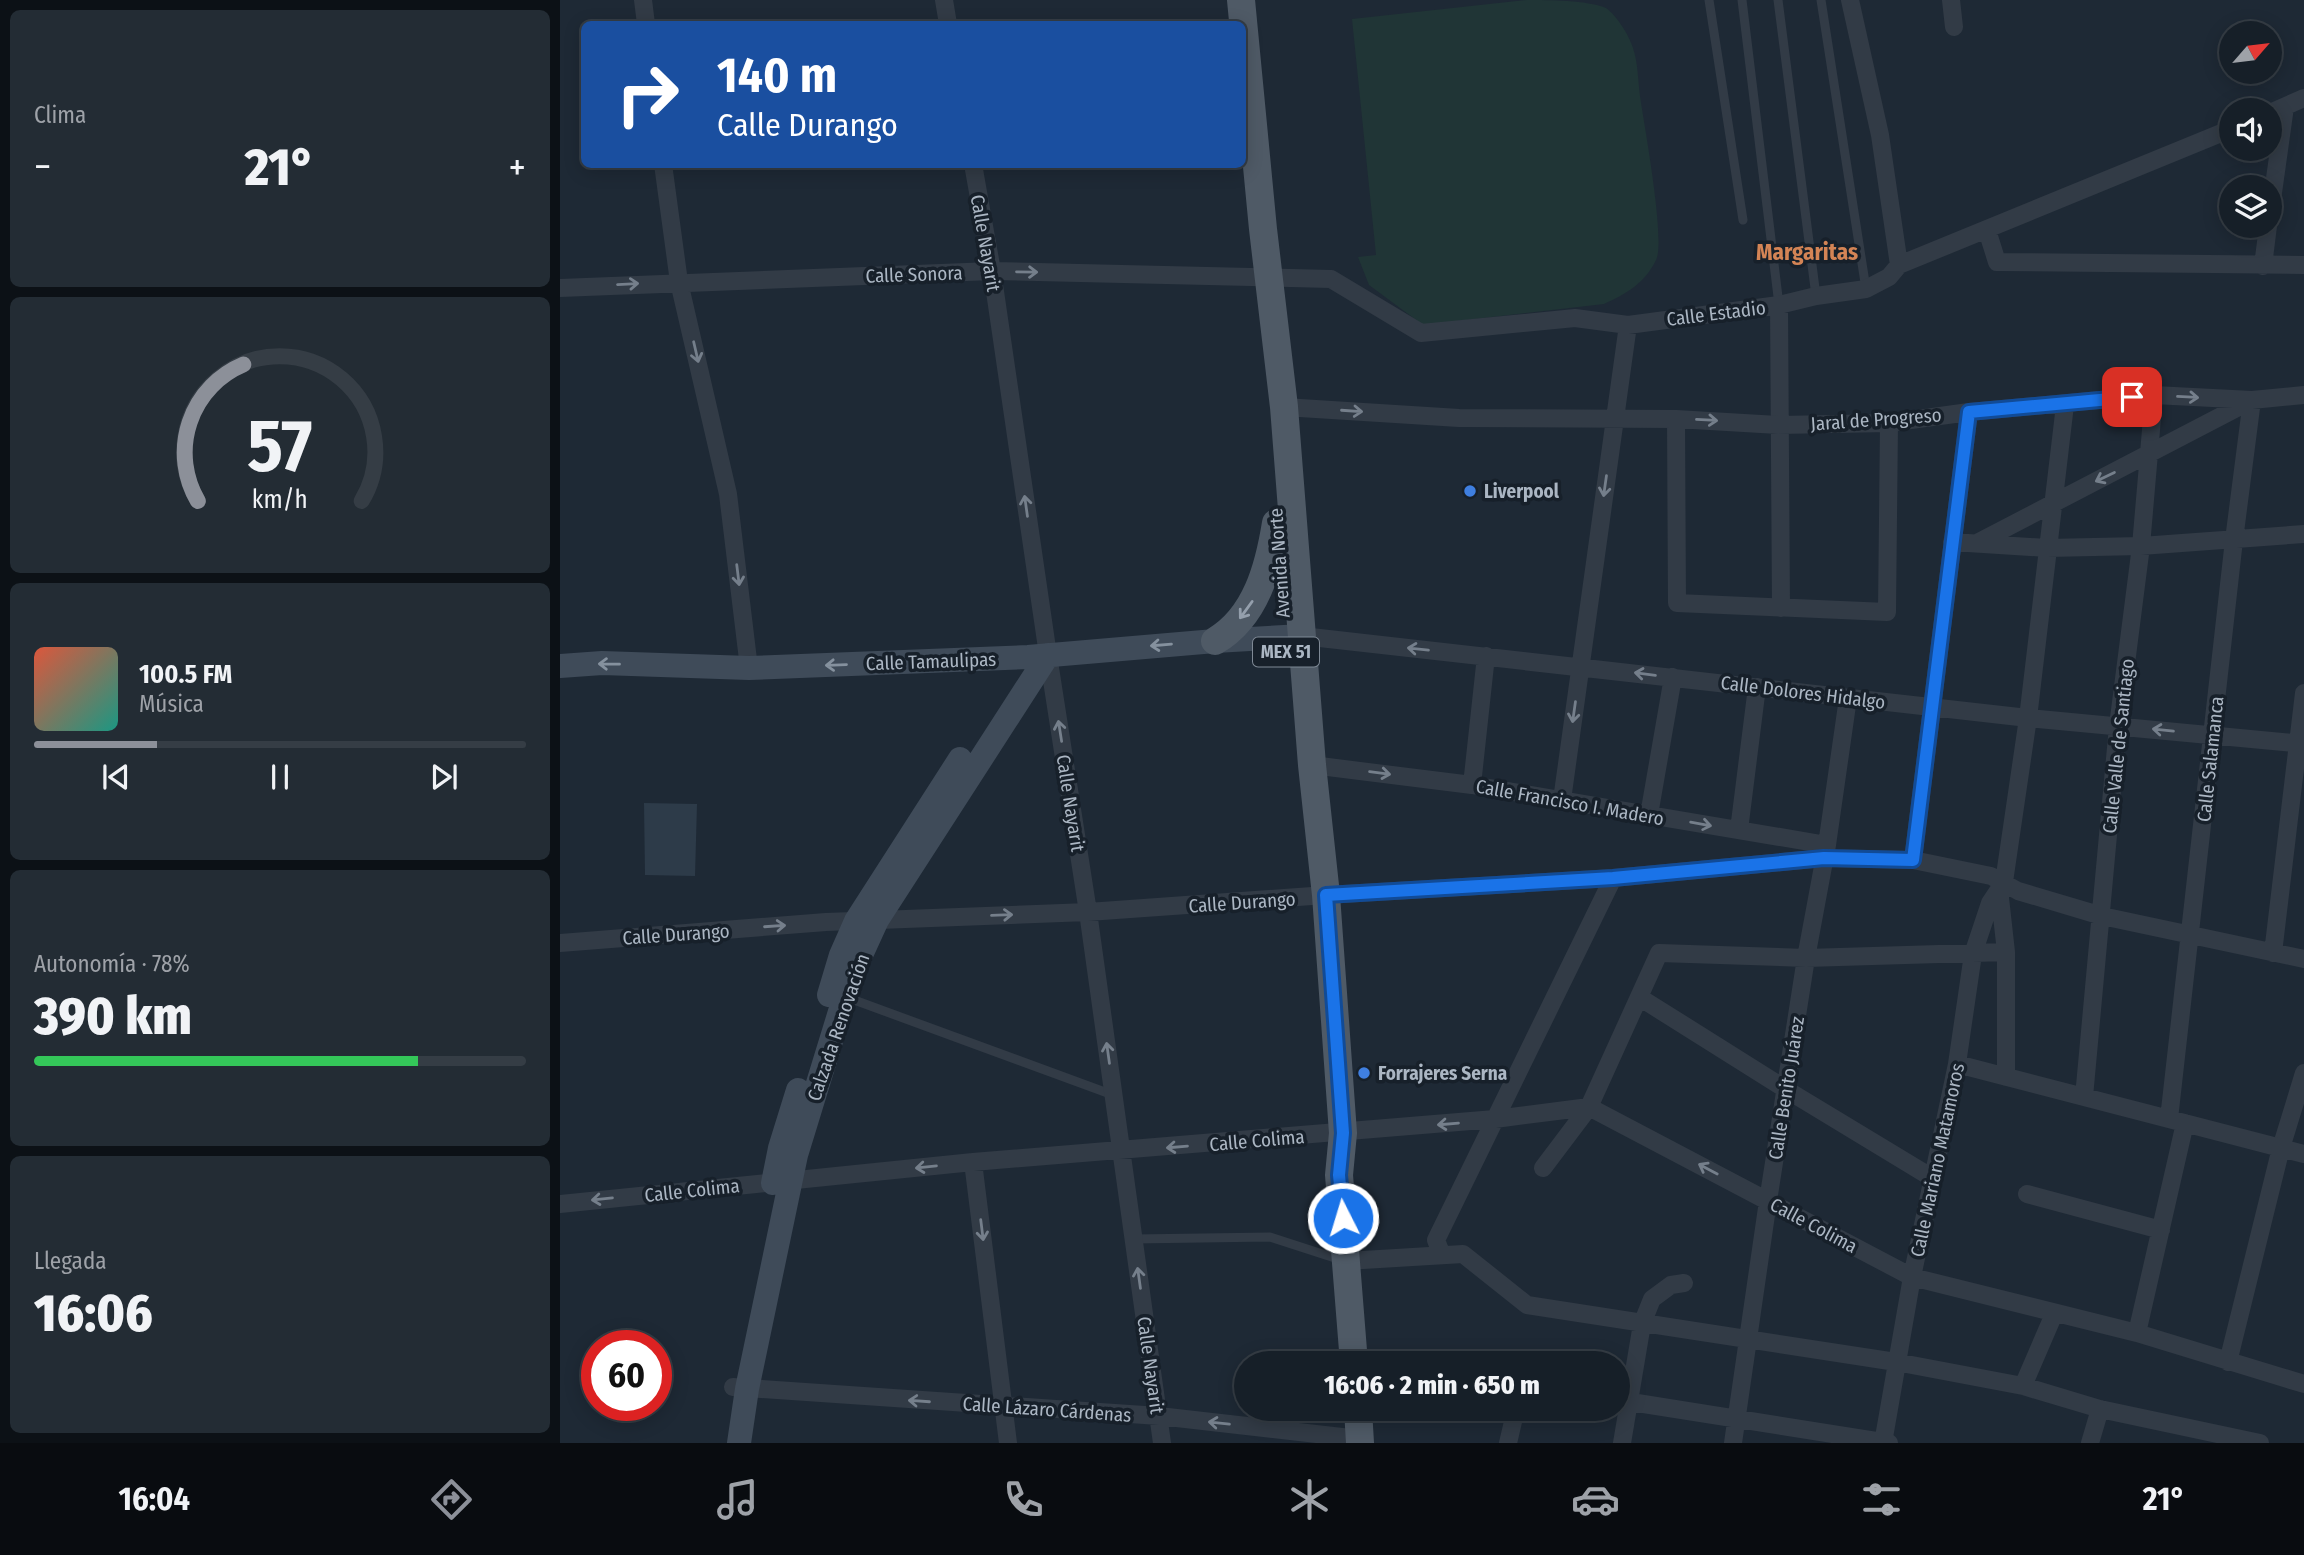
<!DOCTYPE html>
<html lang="es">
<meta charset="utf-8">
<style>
body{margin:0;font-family:"Fira Sans Condensed",sans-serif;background:#232c34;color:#f1f3f6;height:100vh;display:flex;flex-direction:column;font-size:26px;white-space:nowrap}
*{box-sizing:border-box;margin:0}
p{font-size:23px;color:#9ea2a8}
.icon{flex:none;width:38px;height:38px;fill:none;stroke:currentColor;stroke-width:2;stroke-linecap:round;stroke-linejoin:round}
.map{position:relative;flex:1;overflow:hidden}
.details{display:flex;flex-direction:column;gap:10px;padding:10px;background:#0c1116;width:560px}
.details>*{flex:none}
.banner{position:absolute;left:21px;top:21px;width:665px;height:147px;border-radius:10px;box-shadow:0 4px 18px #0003,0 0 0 2px #353d45;background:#1a4fa0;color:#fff;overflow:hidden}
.needle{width:46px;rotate:62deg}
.buttons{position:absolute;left:1659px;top:21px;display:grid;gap:14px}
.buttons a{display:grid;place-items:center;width:63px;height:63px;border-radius:50%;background:#161f28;box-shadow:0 4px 18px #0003,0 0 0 2px #353d45;font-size:35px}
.speed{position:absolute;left:21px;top:1330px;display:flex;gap:14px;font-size:35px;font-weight:700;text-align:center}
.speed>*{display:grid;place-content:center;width:91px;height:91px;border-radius:50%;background:#161f28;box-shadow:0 4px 18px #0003,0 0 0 2px #353d45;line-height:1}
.speed .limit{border:10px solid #d22;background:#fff;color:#111}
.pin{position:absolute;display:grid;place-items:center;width:60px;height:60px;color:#fff;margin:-30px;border-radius:14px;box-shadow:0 4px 10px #0006}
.me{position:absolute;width:77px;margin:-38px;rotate:355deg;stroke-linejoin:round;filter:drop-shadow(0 0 5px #0008)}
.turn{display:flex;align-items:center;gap:24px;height:147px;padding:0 21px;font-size:32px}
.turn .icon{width:91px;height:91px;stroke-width:2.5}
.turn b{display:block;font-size:49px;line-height:60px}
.big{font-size:52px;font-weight:800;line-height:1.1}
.details .widget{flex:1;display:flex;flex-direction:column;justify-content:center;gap:10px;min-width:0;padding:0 24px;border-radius:10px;background:#232c34}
.details .dial{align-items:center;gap:0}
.dial svg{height:182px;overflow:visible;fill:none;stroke:#353d45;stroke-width:7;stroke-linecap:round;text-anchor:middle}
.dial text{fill:#f1f3f6;stroke:none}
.song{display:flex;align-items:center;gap:21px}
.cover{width:84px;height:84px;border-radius:10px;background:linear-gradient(135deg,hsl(10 70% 55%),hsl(170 70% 35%))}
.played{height:7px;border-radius:4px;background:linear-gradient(90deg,#8c9099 25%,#353d45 25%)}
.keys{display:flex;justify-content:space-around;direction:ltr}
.heat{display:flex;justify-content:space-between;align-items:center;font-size:38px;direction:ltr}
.charge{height:10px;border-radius:5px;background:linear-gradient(90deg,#34c759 78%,#353d45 0)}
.trip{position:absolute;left:674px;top:1351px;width:396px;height:70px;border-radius:35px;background:#161f28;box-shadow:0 4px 18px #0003,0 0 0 2px #353d45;font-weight:800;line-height:70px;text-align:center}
.tabs{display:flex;height:112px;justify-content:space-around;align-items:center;background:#090c10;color:#9ea2a8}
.tabs .icon{width:49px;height:49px}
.tabs .on{color:#8c9099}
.tabs b{font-size:32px;color:#f1f3f6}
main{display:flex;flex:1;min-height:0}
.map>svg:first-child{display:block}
.green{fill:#203536}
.building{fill:#2d3b49}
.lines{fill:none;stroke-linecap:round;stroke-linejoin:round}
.lane{stroke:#323b46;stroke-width:9}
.street{stroke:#323b46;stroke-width:18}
.secondary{stroke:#3f4b59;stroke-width:24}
.primary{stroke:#4f5a66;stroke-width:28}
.oneway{stroke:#757f8b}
.oneway2{stroke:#949fac}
.oneway3{stroke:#85919e}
.route-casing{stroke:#114b97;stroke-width:18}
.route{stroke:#1a73e8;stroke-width:12}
.shop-dot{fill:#3f7fe0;stroke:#17202a;stroke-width:2.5}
.labels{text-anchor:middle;stroke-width:7;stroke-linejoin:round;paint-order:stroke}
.shield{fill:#17202a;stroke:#7f8995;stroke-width:2}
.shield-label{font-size:18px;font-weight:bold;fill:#abb6c3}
.street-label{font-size:19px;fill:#abb6c3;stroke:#17202a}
.poi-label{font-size:19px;font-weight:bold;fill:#abb6c3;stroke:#17202a;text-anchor:start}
.quarter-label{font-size:23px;font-weight:bold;fill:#d48455;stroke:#17202a}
</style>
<main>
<section class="details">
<div class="widget"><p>Clima</p>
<div class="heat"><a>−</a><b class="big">21°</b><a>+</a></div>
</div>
<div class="widget dial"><svg viewBox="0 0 100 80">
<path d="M14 69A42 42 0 1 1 86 69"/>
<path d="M14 69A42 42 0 0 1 34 9" stroke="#8c9099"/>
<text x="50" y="56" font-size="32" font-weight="700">57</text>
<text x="50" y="72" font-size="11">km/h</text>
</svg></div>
<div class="widget">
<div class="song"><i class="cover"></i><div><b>100.5 FM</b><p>Música</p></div></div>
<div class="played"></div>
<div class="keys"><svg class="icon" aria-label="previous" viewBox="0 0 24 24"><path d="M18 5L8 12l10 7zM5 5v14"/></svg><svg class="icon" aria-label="pause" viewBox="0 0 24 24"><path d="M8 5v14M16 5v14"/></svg><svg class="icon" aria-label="next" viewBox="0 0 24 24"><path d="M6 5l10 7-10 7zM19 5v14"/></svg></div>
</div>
<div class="widget"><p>Autonomía · 78%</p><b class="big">390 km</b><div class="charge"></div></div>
<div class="widget"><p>Llegada</p><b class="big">16:06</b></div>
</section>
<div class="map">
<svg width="1744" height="1443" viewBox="0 0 1744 1443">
<rect width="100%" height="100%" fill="#1e2935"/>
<path class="green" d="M 967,0 C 990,0 1026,0 1046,8 C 1057,16 1069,35 1073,48 C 1078,63 1078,80 1080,96 C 1084,124 1106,241 1096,260 C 1085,283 1066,294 1044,304 L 863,325 L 809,285 L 798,257 L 816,255 L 792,19 Z"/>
<path class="building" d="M 84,803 L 137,804 L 135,876 L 85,875 Z"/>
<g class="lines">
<path class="lane" d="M 1149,0 L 1183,220
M 1182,0 L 1219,305
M 1218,0 L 1256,296
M 1261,0 L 1306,289
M 286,997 L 553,1095
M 574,1239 L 710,1237 L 781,1260"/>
<path class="street" d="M 83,0 L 86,24
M 384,0 L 388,24
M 1391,0 L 1394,27
M 1710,113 L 1744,98
M 103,164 L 119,282 L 168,494 L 189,668
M 413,164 L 432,271 L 488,655 L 528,912 L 602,1443
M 1710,214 L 1725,107
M 1427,230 L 1437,262 L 1744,265
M 1339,265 L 1671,129
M 1703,266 L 1708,226
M 0,288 L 432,271 L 771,279 L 861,333 L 1015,318 L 1068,325 L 1219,305 L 1256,296 L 1306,289 L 1329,277 L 1339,265 L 1320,135 L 1290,0
M 1219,305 L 1221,608
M 724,407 L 899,418 L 1116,419 L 1218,425 L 1329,423 L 1409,412 L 1594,395 L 1692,400 L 1744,395
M 1116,419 L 1117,603 L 1327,612 L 1329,423
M 1392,542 L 1487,548 L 1581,546 L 1744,534
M 1419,542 L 1692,400
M 742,636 L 1468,718 L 1744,744
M 752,765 L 912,785 L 1267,845
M 912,785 L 926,656
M 1002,800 L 1068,325
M 1089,815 L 1113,677
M 1179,830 L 1197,687
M 1353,860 L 1409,412
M 1439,889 L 1446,952 L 1446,1077
M 0,943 L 266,922 L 528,912 L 766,895 L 1053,878 L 1264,858 L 1353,860 L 1431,876 L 1458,891 L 1542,916 L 1744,959
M 1713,953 L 1744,693
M 1079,997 L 1227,1090 L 1374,1179
M 1397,1064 L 1744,1154
M 1524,1097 L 1558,726 L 1581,546 L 1594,395
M 1609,1119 L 1674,540 L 1692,400
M 413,1162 L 448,1443
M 983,1168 L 1029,1107 L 1099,953 L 1246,958 L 1446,952
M 1467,1194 L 1601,1230
M 0,1204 L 413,1162 L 935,1119 L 1029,1107 L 1352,1277 L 1577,1333 L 1744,1384
M 881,1253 L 876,1240 L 1053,878
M 786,1261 L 903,1254 L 967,1305 L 1336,1362 L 1463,1386 L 1540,1409 L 1700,1443
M 1577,1333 L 1625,1123
M 1668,1362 L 1721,1148 L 1744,1073
M 1463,1386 L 1494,1314
M 173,1387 L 599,1416 L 800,1439
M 1071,1402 L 1329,1443
M 948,1443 L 956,1409
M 1062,1443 L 1082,1324 L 1092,1299 L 1111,1285 L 1124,1283
M 1173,1443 L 1208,1201 L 1246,958 L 1267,845 L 1288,698
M 1323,1443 L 1352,1277 L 1397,1064 L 1413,954 L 1430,903 L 1444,882 L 1468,718 L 1505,405
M 1530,1443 L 1540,1409"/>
<path class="secondary" d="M 0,666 L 42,663 L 189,668 L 468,657 L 655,641 L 742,636
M 269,995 L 281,955 L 296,921 L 400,759
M 213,1183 L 220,1148 L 238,1090
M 179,1443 L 187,1389 L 236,1155 L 290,979 L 317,920 L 488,655"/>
<path class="primary" d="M 681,0 L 703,229 L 724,407 L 752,765 L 766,895 L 783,1133 L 779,1175 L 794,1363
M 655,641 C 696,617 709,567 716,523
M 798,1409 L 800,1443"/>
</g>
<defs><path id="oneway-shaft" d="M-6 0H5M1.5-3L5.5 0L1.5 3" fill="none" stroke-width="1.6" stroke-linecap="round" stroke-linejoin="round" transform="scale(1.75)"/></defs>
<g class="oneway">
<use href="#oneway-shaft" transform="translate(467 272) rotate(1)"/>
<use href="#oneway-shaft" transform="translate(68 284) rotate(-3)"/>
<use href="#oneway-shaft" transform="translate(136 352) rotate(77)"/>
<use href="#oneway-shaft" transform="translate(1628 397) rotate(3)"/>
<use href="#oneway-shaft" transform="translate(792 411) rotate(4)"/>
<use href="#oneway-shaft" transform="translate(1147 420) rotate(3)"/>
<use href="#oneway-shaft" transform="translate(1545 477) rotate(154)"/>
<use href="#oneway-shaft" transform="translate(1045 486) rotate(98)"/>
<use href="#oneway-shaft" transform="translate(466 506) rotate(-98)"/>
<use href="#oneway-shaft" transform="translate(178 575) rotate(83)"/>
<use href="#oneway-shaft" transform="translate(858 649) rotate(-174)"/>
<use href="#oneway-shaft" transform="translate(1085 674) rotate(-173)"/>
<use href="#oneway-shaft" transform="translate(1014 712) rotate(98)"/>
<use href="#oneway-shaft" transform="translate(1603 730) rotate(-174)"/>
<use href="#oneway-shaft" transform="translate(500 731) rotate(-99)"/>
<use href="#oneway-shaft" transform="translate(820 773) rotate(7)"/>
<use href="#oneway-shaft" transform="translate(1141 824) rotate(10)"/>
<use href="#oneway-shaft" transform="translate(442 915) rotate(-2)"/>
<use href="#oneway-shaft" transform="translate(215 926) rotate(-4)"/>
<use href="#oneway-shaft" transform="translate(548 1053) rotate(-98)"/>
<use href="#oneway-shaft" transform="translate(888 1124) rotate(175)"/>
<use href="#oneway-shaft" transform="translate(617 1147) rotate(175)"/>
<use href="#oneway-shaft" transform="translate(366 1167) rotate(174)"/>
<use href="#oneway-shaft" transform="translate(1148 1169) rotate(-152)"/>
<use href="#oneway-shaft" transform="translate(42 1199) rotate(174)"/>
<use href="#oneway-shaft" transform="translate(422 1230) rotate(83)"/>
<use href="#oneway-shaft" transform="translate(579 1278) rotate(-98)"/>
<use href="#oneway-shaft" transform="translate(359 1401) rotate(-176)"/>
<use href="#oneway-shaft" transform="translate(659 1423) rotate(-174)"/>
</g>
<use class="oneway2" href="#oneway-shaft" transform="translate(686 610) rotate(126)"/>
<g class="oneway3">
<use href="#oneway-shaft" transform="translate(601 645) rotate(175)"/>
<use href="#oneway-shaft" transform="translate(49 664) rotate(-179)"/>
<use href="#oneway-shaft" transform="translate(276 665) rotate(178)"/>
</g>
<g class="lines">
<defs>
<path id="route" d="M 783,1218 L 779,1175 L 783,1133 L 766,895 L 1053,878 L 1264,858 L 1353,860 L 1409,412 L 1572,397"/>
</defs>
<use href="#route" class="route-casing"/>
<use href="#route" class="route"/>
</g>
<g class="shop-dot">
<circle cx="910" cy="491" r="7"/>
<circle cx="804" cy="1073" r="7"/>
</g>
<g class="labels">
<rect class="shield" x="693" y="637.5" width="66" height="29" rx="5"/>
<g class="shield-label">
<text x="726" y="658">MEX 51</text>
</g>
<g class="street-label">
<text transform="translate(426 243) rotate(80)" y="7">Calle Nayarit</text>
<text transform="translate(354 274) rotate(-2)" y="7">Calle Sonora</text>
<text transform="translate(1156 313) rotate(-7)" y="7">Calle Estadio</text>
<text transform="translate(1316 419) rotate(-4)" y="7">Jaral de Progreso</text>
<text transform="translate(719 563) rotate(-94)" y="7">Avenida Norte</text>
<text transform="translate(371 661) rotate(-2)" y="7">Calle Tamaulipas</text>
<text transform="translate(1243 692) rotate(7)" y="7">Calle Dolores Hidalgo</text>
<text transform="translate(1558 746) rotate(-84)" y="7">Calle Valle de Santiago</text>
<text transform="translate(1650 759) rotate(-84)" y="7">Calle Salamanca</text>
<text transform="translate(1010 802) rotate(10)" y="7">Calle Francisco I. Madero</text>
<text transform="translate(511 803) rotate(81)" y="7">Calle Nayarit</text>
<text transform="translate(682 902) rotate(-4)" y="7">Calle Durango</text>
<text transform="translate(116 934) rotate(-4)" y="7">Calle Durango</text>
<text transform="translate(278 1027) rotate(-71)" y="7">Calzada Renovación</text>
<text transform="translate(1226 1088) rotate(-81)" y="7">Calle Benito Juárez</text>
<text transform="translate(697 1140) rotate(-5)" y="7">Calle Colima</text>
<text transform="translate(1377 1160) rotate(-78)" y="7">Calle Mariano Matamoros</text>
<text transform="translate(132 1190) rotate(-6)" y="7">Calle Colima</text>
<text transform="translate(1254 1225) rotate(28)" y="7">Calle Colima</text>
<text transform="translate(591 1365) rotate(82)" y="7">Calle Nayarit</text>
<text transform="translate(487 1409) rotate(4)" y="7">Calle Lázaro Cárdenas</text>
</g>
<g class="poi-label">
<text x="924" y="498">Liverpool</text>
<text x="818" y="1080">Forrajeres Serna</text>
</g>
<g class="quarter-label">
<text x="1247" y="260">Margaritas</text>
</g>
</g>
</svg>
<div class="buttons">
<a><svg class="needle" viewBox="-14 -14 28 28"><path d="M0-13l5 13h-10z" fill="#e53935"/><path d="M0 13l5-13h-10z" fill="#9ea2a8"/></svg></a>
<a><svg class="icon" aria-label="sound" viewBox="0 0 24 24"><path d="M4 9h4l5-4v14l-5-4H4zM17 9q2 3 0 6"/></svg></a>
<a><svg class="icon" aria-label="layers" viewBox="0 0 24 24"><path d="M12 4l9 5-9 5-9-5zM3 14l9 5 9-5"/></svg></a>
</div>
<div class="speed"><div class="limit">60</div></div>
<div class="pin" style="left:1572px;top:397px;background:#d93025"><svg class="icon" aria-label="arrive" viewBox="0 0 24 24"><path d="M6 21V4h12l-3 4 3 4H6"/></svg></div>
<svg class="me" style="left:783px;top:1218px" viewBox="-20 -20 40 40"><circle r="17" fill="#1a73e8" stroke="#fff" stroke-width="3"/><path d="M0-11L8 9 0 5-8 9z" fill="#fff"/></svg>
<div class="trip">16:06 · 2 min · 650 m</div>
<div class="banner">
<div class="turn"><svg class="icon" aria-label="right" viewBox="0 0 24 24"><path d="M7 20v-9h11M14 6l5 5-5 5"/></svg><div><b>140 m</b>Calle Durango</div></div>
</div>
</div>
</main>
<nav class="tabs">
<b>16:04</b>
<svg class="icon on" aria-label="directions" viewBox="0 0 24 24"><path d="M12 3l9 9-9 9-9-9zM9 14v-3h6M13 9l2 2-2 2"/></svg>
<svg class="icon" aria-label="music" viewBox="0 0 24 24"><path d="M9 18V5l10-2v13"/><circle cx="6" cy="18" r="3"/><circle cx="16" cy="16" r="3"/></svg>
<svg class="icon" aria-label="phone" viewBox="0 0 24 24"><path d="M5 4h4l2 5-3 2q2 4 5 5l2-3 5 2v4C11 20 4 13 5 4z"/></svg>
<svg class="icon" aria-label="climate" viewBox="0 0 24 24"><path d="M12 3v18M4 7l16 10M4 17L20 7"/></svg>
<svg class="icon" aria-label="car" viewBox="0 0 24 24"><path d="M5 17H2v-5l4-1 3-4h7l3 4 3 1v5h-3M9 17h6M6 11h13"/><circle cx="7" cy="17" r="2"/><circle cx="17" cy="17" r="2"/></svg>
<svg class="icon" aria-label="filters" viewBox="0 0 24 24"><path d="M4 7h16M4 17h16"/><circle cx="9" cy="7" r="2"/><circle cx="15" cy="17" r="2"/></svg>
<b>21°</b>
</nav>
